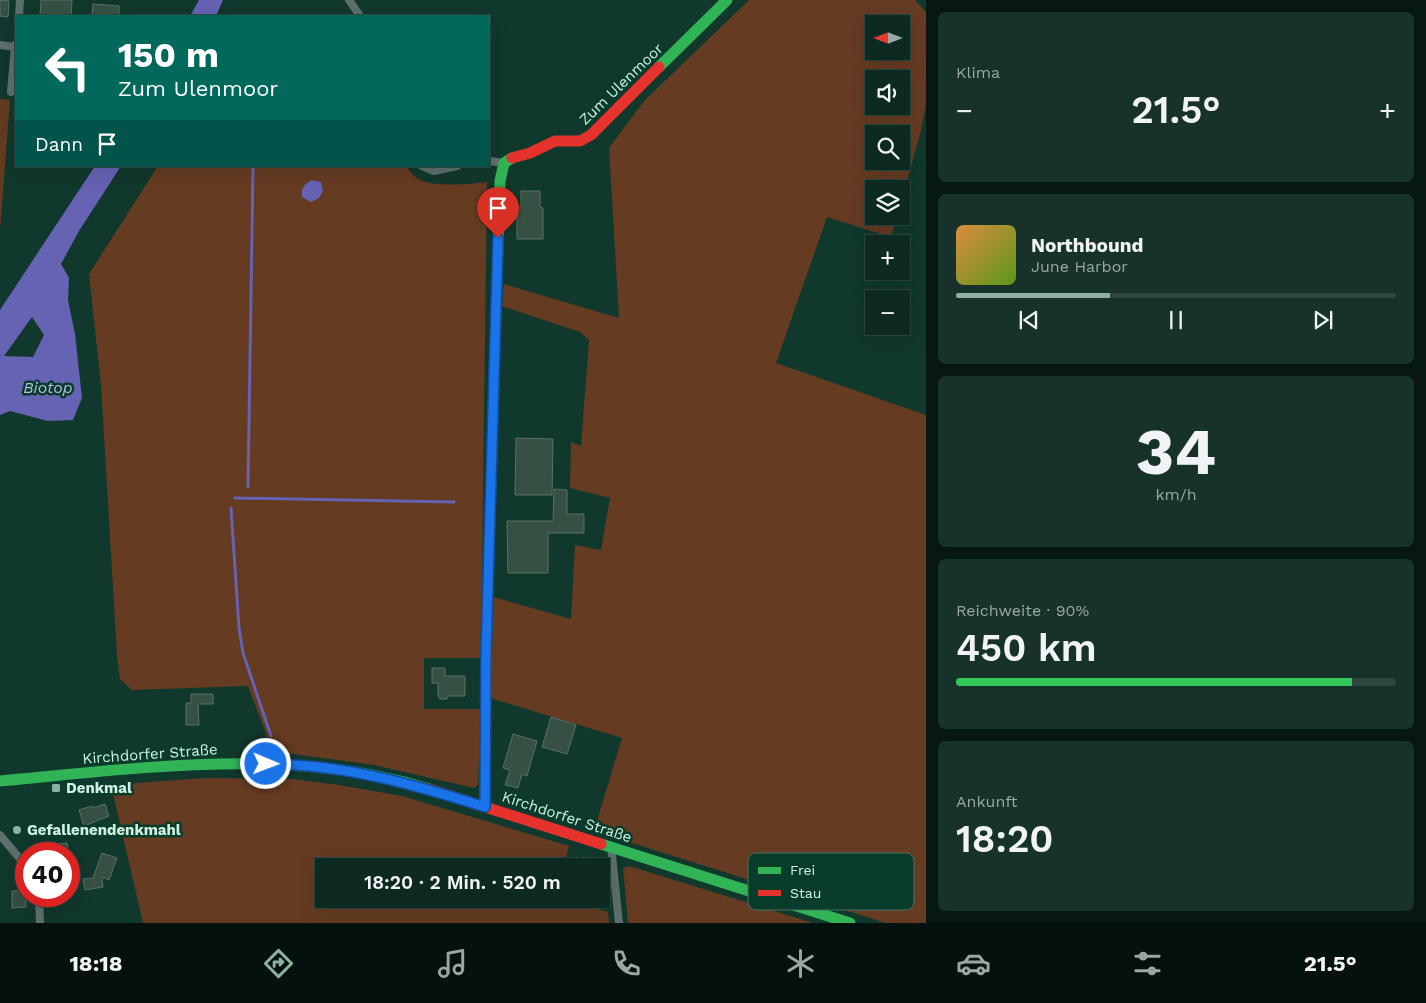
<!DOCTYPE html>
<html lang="de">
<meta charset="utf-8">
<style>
body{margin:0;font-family:"Work Sans",sans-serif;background:#16322a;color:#f1f3f6;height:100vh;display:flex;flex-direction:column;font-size:19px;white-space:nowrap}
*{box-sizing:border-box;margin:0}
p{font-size:16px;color:#9aa7a5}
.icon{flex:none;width:28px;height:28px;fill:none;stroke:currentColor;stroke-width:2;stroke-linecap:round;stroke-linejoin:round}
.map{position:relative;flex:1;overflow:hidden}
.sheet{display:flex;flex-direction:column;gap:12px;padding:12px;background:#071713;width:500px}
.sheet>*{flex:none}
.top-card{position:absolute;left:15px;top:15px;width:475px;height:152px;border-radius:0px;box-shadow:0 5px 20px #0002,0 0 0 1px #2d4640;background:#00695c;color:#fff;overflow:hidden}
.needle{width:32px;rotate:270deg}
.tools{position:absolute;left:865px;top:15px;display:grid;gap:10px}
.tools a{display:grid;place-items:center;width:45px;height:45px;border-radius:0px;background:#0d2a22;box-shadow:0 5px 20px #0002,0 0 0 1px #2d4640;font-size:25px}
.speed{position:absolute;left:15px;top:842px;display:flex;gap:10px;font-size:25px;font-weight:700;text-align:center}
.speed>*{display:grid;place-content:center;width:65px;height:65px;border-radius:50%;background:#0d2a22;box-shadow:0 5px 20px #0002,0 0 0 1px #2d4640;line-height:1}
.speed .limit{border:8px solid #d22;background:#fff;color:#111}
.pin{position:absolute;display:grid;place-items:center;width:42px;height:42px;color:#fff;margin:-51px -21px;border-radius:50% 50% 50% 0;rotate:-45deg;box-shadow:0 0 5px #0007}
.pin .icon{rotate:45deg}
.me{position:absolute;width:55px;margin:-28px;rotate:91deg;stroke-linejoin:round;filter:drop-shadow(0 0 4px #0008)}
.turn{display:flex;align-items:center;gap:18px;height:105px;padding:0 20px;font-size:22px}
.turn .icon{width:65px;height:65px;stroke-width:2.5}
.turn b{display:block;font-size:35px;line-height:42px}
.then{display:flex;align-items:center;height:48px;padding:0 20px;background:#0003;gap:10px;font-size:19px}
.big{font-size:38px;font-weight:600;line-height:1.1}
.sheet .widget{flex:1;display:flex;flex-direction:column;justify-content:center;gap:8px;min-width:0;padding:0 18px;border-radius:8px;background:#16322a}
.sheet .dial{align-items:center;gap:0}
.dial b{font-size:65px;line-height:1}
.song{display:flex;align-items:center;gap:15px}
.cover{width:60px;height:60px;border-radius:8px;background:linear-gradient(135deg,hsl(30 70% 55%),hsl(90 70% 35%))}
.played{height:5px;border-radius:2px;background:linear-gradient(90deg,#8eb0a2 35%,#2d4640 35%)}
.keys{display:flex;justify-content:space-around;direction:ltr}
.heat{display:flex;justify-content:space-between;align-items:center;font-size:28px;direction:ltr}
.charge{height:8px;border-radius:4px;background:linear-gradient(90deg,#34c759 90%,#2d4640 0)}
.trip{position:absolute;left:315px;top:858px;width:295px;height:50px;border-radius:0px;background:#0d2a22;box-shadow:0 5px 20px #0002,0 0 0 1px #2d4640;font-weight:600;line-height:50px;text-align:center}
.menu{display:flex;height:80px;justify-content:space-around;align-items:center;background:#05110e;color:#9aa7a5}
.menu .icon{width:35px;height:35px}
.menu .on{color:#8eb0a2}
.menu b{font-size:22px;color:#f1f3f6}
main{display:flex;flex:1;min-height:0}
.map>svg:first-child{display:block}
.green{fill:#653b22;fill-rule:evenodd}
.water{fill:#6662b4;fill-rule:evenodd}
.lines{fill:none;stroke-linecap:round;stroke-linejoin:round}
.stream{stroke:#6662b4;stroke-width:3}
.building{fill:#365043;stroke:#587265}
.street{stroke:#5e6f6e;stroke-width:8}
.fast{stroke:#30b455;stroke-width:11}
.jam{stroke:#e5322d;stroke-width:11}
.route-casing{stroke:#114b97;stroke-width:12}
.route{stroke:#1a73e8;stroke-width:9}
.poi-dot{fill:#8eb0a2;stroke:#0a3c2b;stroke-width:2}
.labels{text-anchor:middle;stroke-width:5;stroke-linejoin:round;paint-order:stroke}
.street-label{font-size:15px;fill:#d1f0e1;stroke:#0a3c2b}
.poi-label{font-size:15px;font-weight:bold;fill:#d1f0e1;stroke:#0a3c2b;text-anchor:start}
.water-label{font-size:16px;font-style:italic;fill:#bbbbeb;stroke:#0a3c2b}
.key{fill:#0a3c2b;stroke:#467262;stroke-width:1}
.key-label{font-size:14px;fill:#d1f0e1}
</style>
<main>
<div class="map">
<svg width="926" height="923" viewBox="0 0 926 923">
<rect width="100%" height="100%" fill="#11382d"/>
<path class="green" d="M 749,0 L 915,0 L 926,12 L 926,103 L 921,131 L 901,202 L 901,189 L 874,189 L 874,216 L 897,216 L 891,237 L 827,217 L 776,363 L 926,415 L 926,923 L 886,923 L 594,831 L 622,738 L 490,698 L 493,597 L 571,619 L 575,545 L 601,550 L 610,498 L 570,488 L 571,442 L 581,446 L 589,340 L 580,332 L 502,306 L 504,284 L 619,318 L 609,148 L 644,101 ZM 874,24 L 901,24 L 901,51 L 874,51 ZM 874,79 L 901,79 L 901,106 L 874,106 ZM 874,134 L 901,134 L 901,161 L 874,161 Z
M 0,99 L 10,100 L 0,230 Z
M 158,166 L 406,166 C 409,170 413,175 417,178 C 431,188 470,184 487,182 L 481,658 L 424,658 L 424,709 L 481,709 L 478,785 L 474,788 L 374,765 L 286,753 L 268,756 L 266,733 L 248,686 L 132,690 L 120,679 L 117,655 L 101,385 L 89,274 Z
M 204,778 L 292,779 L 339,785 L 402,796 L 569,846 L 564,866 L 324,866 L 324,899 L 569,899 L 608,912 L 609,923 L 143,923 L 111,785 Z
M 629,866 L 813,923 L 628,923 L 623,868 Z"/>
<path class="water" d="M 199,0 L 223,0 L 216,16 L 190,16 Z
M 95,166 L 121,166 L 79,231 L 61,264 L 69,278 L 68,300 L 75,334 L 82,398 L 73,420 L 48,421 L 10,411 L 0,415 L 0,310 ZM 32,317 L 44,335 L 33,357 L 4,356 Z
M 312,180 L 321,182 L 323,191 L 319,198 L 311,202 L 302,197 C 301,188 304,184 312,180 Z"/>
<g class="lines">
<path class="stream" d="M 248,487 L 253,166
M 235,498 L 454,502
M 231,508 L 239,628 L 243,653 L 271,736"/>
</g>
<path class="building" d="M 0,0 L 9,1 L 8,17 L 0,16 Z
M 41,0 L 72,0 L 71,16 L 40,16 Z
M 93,4 L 119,6 L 119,16 L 92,16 Z
M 521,191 L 540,191 L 540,207 L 543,208 L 543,239 L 517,239 L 517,207 L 521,207 Z
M 516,438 L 553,439 L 552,495 L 515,495 Z
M 554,489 L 567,490 L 567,514 L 584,514 L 584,533 L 548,533 L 548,573 L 508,573 L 507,521 L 553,521 Z
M 432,668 L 445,668 L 445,676 L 465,676 L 465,696 L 447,696 L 447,699 L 440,699 L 438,696 L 438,683 L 432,683 Z
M 191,694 L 213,694 L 213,704 L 198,704 L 199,725 L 186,725 L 186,703 L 191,703 Z
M 551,717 L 576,725 L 567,754 L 542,747 Z
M 513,734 L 537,741 L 527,776 L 522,774 L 518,788 L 505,785 L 510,770 L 503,768 Z
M 105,804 L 109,816 L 84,826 L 79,810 L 92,806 L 93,808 Z
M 67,843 L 69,854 L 58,854 L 57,844 Z
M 102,853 L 117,858 L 109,880 L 102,877 L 103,887 L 85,890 L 83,879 L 93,878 Z
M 583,857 L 606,864 L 605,866 L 580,866 Z
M 12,891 L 26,891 L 26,907 L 12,908 Z"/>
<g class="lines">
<path class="street" d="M 349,0 L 360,16
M 19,16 L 20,0
M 0,45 L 15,47
M 11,92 L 15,47 L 16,44
M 489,161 L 504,163
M 422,166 L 434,171 L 457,166
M 0,835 L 26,866
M 611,846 L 619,923
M 39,896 L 40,923"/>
<path class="fast" d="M 659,67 L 727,0
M 0,781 C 142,768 290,746 429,789
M 485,807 L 486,652 L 500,181 L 504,163 L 512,158
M 601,844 L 850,923"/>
<path class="jam" d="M 512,158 L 530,153 L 555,141 L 580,141 L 591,135 L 659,67
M 429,789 L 601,844"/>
</g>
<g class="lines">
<defs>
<path id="route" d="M 266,764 C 342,764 413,784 485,807 L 486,652 L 498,238"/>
</defs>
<use href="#route" class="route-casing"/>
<use href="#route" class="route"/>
</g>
<g class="poi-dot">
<rect x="51" y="783" width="10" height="10" rx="2.5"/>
<circle cx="17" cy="830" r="5"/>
</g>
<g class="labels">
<g class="street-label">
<text transform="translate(621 84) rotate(-44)" y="5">Zum Ulenmoor</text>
<text transform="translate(150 754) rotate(-4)" y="5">Kirchdorfer Straße</text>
<text transform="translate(567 817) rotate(18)" y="5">Kirchdorfer Straße</text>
</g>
<g class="poi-label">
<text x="66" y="793">Denkmal</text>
<text x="27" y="835">Gefallenendenkmahl</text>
</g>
<g class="water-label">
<text x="48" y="393">Biotop</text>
</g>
</g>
<rect x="748" y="853" width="166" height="57" rx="8" class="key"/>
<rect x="758" y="867" width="23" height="7" fill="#30b455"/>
<rect x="758" y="890" width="23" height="6" fill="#e5322d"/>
<g class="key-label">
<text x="790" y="875">Frei</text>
<text x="790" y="898">Stau</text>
</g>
</svg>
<div class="tools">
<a><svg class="needle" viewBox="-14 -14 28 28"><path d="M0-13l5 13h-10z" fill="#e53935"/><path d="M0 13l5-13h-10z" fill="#9aa7a5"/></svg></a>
<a><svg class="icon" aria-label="sound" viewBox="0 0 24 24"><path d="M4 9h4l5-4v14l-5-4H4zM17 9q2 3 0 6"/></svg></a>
<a><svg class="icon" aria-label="search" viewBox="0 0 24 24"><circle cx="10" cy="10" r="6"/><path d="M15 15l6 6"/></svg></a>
<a><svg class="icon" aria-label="layers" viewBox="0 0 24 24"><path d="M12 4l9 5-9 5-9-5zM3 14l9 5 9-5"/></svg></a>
<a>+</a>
<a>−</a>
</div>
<div class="speed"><div class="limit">40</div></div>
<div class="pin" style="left:498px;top:238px;background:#d93025"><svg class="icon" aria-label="arrive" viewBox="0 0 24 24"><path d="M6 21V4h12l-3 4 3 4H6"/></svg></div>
<svg class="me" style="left:266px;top:764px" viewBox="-20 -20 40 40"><circle r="17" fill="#1a73e8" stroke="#fff" stroke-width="3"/><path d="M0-11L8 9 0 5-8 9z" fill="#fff"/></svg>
<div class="trip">18:20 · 2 Min. · 520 m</div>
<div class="top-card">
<div class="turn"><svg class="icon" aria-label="left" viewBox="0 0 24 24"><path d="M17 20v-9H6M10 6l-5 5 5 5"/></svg><div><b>150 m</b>Zum Ulenmoor</div></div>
<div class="then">Dann<svg class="icon" aria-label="arrive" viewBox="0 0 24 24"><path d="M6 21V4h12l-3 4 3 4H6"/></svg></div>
</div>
</div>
<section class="sheet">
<div class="widget"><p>Klima</p>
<div class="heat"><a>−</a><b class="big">21.5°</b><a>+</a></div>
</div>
<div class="widget">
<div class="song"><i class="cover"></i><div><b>Northbound</b><p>June Harbor</p></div></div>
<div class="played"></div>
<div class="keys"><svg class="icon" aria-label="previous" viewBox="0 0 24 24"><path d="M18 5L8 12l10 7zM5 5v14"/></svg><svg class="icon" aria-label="pause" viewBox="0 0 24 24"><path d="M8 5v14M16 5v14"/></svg><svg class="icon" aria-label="next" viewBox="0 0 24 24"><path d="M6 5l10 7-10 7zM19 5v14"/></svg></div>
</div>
<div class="widget dial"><b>34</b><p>km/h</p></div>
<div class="widget"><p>Reichweite · 90%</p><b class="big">450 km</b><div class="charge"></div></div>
<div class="widget"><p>Ankunft</p><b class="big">18:20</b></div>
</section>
</main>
<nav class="menu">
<b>18:18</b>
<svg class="icon on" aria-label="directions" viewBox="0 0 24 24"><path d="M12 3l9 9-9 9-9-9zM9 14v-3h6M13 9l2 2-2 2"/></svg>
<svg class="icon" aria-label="music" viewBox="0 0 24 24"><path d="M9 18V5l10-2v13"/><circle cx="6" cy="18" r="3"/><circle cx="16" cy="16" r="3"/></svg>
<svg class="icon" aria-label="phone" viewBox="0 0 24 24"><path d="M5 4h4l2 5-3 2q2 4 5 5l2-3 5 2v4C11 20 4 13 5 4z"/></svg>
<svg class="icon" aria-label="climate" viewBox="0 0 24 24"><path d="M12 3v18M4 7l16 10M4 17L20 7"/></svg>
<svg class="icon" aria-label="car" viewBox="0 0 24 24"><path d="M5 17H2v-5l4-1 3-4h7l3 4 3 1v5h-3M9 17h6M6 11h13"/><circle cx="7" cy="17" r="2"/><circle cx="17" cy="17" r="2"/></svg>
<svg class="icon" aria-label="filters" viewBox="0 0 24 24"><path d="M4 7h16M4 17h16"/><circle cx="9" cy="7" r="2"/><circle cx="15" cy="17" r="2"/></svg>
<b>21.5°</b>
</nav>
